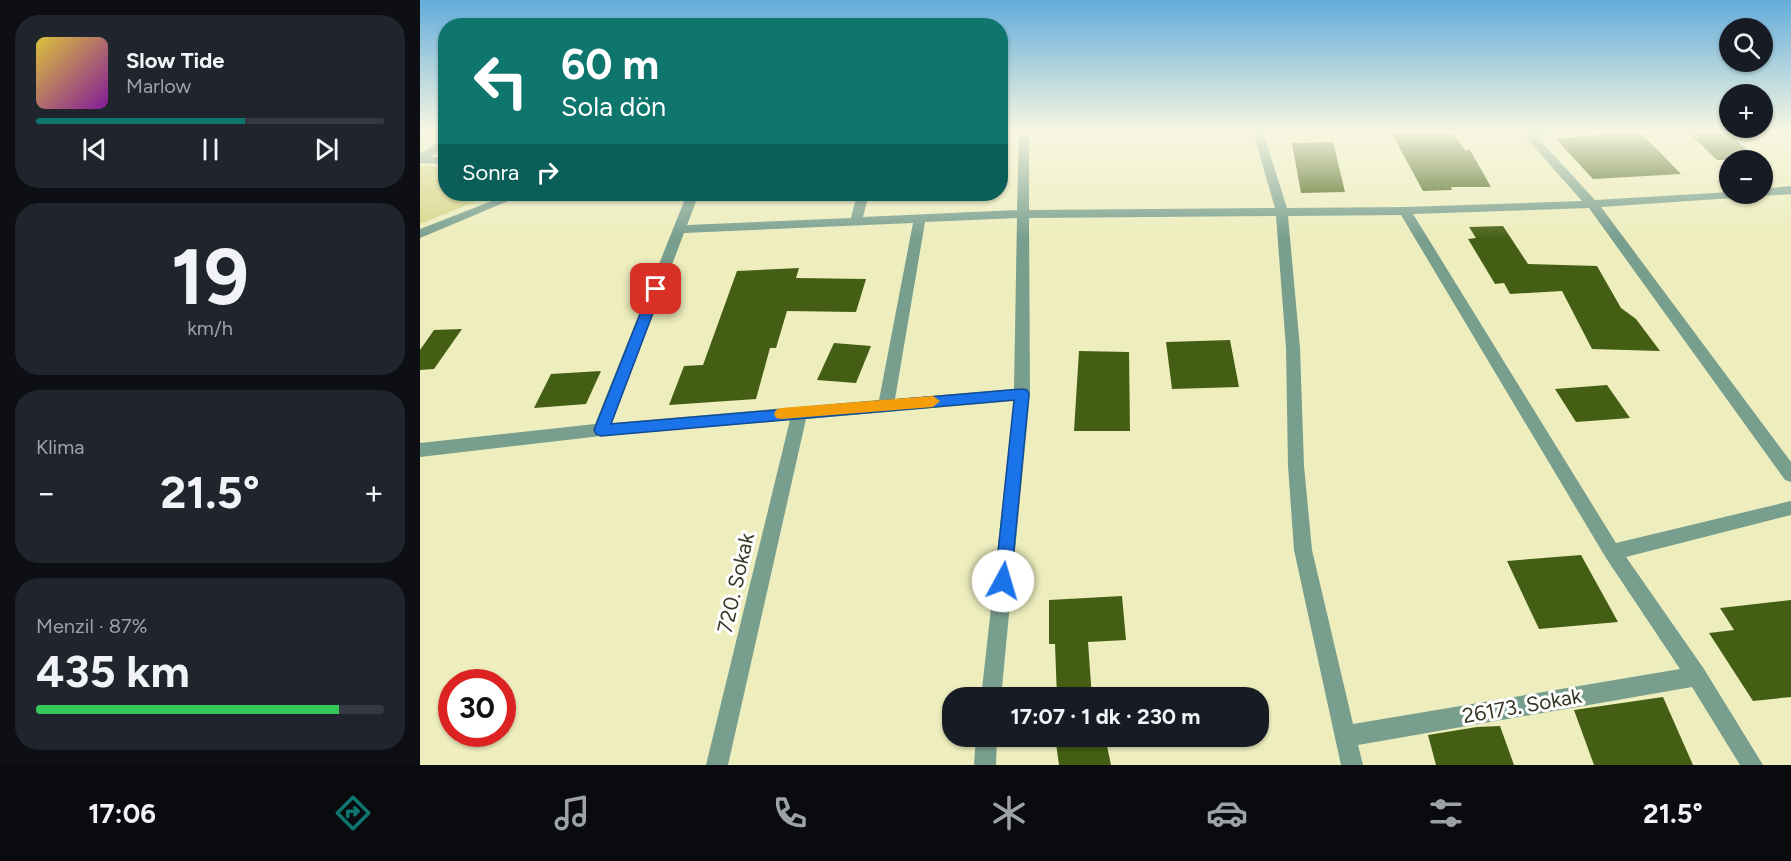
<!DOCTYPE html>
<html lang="tr">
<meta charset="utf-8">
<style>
body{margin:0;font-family:Figtree,sans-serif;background:#20242c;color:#f1f3f6;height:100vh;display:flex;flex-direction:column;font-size:22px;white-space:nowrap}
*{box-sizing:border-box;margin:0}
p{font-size:20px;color:#9ea1a6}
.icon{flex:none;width:33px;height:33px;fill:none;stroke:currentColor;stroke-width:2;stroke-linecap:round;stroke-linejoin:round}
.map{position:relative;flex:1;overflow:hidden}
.sheet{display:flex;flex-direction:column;gap:15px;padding:15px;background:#0d0f14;width:420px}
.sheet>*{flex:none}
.top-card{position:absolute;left:18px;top:18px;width:570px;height:183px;border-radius:24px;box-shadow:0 2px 4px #0004;background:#0f766e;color:#fff;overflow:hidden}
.tools{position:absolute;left:1299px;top:18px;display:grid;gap:12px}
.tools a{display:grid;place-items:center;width:54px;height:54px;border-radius:50%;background:#171b24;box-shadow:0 2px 4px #0004;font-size:30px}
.speed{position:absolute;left:18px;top:669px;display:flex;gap:12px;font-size:30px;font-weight:700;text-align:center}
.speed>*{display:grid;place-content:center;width:78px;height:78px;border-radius:50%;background:#171b24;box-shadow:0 2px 4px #0004;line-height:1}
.speed .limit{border:9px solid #d22;background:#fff;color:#111}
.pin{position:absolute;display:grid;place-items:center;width:51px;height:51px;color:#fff;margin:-26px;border-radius:12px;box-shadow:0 3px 9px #0006}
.me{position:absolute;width:66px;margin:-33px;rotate:6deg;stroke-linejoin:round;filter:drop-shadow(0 0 4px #0008)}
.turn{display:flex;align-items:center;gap:21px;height:126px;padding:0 24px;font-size:27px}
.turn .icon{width:78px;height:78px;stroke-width:2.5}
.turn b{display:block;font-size:42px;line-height:51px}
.then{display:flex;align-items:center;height:57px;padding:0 24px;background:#0003;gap:12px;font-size:22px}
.big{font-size:45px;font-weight:700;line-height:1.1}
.sheet .tile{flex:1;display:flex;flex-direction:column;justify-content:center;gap:9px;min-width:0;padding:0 21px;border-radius:24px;background:#20242c}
.sheet .dial{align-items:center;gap:0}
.dial b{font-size:78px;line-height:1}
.song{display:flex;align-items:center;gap:18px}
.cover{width:72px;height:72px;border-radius:9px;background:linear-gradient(135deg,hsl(50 70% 55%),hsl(290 70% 35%))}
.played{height:6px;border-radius:3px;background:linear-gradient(90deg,#0f766e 60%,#363941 60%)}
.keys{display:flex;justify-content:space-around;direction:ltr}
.heat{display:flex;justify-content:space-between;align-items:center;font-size:33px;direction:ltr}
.charge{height:9px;border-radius:4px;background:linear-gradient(90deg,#34c759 87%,#363941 0)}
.trip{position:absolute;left:522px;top:687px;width:327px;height:60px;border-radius:24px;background:#171b24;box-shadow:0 2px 4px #0004;font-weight:700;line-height:60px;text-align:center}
.tabs{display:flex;height:96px;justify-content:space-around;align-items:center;background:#090b0e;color:#9ea1a6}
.tabs .icon{width:42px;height:42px}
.tabs .current{color:#0f766e}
.tabs b{font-size:27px;color:#f1f3f6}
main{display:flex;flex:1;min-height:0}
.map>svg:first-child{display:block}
.green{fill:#d7d587}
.building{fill:#445f13}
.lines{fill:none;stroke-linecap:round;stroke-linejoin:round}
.minor{fill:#789e8e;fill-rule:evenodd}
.route{fill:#1a73e8;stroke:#114b97;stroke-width:1.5}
.slow{fill:#f59e0b}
.labels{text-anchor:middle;stroke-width:6;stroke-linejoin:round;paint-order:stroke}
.near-street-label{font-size:21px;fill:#373725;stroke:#fff}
</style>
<main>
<section class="sheet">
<div class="tile">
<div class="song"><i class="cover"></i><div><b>Slow Tide</b><p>Marlow</p></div></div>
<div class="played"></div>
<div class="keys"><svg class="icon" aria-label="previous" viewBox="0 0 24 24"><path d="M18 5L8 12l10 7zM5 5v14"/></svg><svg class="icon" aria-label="pause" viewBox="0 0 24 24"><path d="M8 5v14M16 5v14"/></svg><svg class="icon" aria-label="next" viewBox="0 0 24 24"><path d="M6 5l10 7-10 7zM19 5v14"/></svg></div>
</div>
<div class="tile dial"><b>19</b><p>km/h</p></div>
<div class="tile"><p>Klima</p>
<div class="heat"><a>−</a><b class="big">21.5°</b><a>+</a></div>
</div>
<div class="tile"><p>Menzil · 87%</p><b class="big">435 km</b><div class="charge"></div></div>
</section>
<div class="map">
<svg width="1371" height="765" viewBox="0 0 1371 765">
<rect width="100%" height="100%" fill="#ededbe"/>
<path class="green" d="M 0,166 L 25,167 L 26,194 L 74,194 L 0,224 Z"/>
<path class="building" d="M 971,132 L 1031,132 L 1045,150 L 1050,150 L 1071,187 L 1031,187 L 1032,190 L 1003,191 Z
M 1202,132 L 1205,134 L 1222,134 L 1261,174 L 1173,179 L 1136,139 Z
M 1268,132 L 1307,132 L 1338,160 L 1297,160 Z
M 913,142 L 925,192 L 881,193 L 872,143 Z
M 1083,226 L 1108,264 L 1177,266 L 1201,308 L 1216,319 L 1240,351 L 1172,349 L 1142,291 L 1090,294 L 1084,283 L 1075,284 L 1048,239 L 1056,238 L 1049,227 Z
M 379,268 L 376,278 L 446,279 L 436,312 L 367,311 L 356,348 L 350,348 L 336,399 L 249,405 L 264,366 L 283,365 L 317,271 Z
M 42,329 L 14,369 L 0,370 L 0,350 L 14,330 Z
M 810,340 L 819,387 L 752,389 L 746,342 Z
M 414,343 L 451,346 L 436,383 L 397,380 Z
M 659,351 L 709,352 L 710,431 L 654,431 Z
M 181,371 L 166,404 L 114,408 L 131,374 Z
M 1187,385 L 1210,418 L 1156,422 L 1135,389 Z
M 1161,555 L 1198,622 L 1119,629 L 1087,561 Z
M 702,596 L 706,640 L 668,642 L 672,698 L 637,698 L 635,644 L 629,644 L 629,600 Z
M 1371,600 L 1371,697 L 1333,701 L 1289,633 L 1314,630 L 1300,608 Z
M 1243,697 L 1273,765 L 1174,765 L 1154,710 Z
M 1080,726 L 1094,765 L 1016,765 L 1008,735 L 1057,727 Z
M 635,736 L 685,736 L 691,765 L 639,765 Z"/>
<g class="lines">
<path class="minor" d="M 599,132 L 609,132 L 609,210 L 855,208 L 833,132 L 843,132 L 867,208 L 985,207 L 1162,201 L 1101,132 L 1156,132 L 1151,135 L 1116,136 L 1175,200 L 1310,192 L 1342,194 L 1342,189 L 1371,186 L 1371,194 L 1181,207 L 1371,462 L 1371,482 L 1365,480 L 1169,208 L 993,214 L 1196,543 L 1371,501 L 1371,515 L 1206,557 L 1284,669 L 1343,765 L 1320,765 L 1272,687 L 938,745 L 943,765 L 921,765 L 874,550 L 868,466 L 866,348 L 856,216 L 609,218 L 610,394 L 581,698 L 561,698 L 594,401 L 386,419 L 308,765 L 286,765 L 370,420 L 181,436 L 0,457 L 0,443 L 175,424 L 267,194 L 279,194 L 267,225 L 431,218 L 437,194 L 449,194 L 443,217 L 597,210 ZM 981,215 L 1186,558 L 1260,669 L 933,724 L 892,550 L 884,466 L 880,348 L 868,216 ZM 597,218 L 594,389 L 475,399 L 505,222 ZM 493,223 L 459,400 L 192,423 L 264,233 Z
M 26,137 L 26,146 L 10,157 L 26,158 L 26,164 L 0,163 L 0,154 Z
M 90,194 L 105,194 L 0,238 L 0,229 Z
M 556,736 L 577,736 L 576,765 L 554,765 Z"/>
</g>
<linearGradient id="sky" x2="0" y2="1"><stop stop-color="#64acda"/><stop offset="0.55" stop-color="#f7f7e2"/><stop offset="1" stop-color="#f7f7e2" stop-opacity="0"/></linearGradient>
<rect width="1371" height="239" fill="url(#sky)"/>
<path class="route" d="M 236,285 L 242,289 L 191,424 L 602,389 L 607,390 L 609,394 L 591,581 L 589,586 L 583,589 L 577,586 L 575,581 L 594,400 L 181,436 L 176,434 L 174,430 L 230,289 Z"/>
<path class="slow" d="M 513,396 L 520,401 L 513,407 L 361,419 L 356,418 L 354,414 L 356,410 L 361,408 Z"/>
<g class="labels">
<g class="near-street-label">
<text transform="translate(316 583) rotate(-77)" y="7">720. Sokak</text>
<text transform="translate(1102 706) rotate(-10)" y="7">26173. Sokak</text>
</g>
</g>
</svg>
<div class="tools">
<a><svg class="icon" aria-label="search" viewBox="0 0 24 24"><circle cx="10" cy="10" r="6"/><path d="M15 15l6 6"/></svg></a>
<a>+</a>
<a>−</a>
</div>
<div class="speed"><div class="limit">30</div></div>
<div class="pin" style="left:236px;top:289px;background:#d93025"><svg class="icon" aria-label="arrive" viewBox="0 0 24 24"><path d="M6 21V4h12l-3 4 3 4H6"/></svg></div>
<svg class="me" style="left:583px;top:581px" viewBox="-20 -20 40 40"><circle r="19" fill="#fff"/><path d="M0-13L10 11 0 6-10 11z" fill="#1a73e8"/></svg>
<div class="trip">17:07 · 1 dk · 230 m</div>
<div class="top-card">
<div class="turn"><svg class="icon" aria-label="left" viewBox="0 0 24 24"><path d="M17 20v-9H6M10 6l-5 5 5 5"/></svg><div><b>60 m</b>Sola dön</div></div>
<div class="then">Sonra<svg class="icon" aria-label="right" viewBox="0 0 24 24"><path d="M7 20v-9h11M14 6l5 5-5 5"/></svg></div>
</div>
</div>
</main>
<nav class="tabs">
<b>17:06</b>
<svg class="icon current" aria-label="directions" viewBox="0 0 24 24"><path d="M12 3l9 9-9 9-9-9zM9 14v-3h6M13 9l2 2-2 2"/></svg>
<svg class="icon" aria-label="music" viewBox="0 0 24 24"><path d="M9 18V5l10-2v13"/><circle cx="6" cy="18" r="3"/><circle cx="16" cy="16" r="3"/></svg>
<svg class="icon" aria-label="phone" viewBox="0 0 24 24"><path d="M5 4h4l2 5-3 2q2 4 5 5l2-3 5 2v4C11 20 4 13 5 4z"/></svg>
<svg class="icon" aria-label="climate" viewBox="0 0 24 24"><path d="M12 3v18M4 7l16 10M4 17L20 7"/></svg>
<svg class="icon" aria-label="car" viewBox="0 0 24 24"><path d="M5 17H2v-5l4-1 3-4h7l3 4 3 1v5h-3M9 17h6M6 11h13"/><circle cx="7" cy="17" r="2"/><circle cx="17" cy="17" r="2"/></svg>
<svg class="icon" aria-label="filters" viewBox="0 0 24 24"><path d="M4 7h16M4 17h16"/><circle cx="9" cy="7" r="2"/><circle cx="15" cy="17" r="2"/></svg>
<b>21.5°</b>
</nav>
